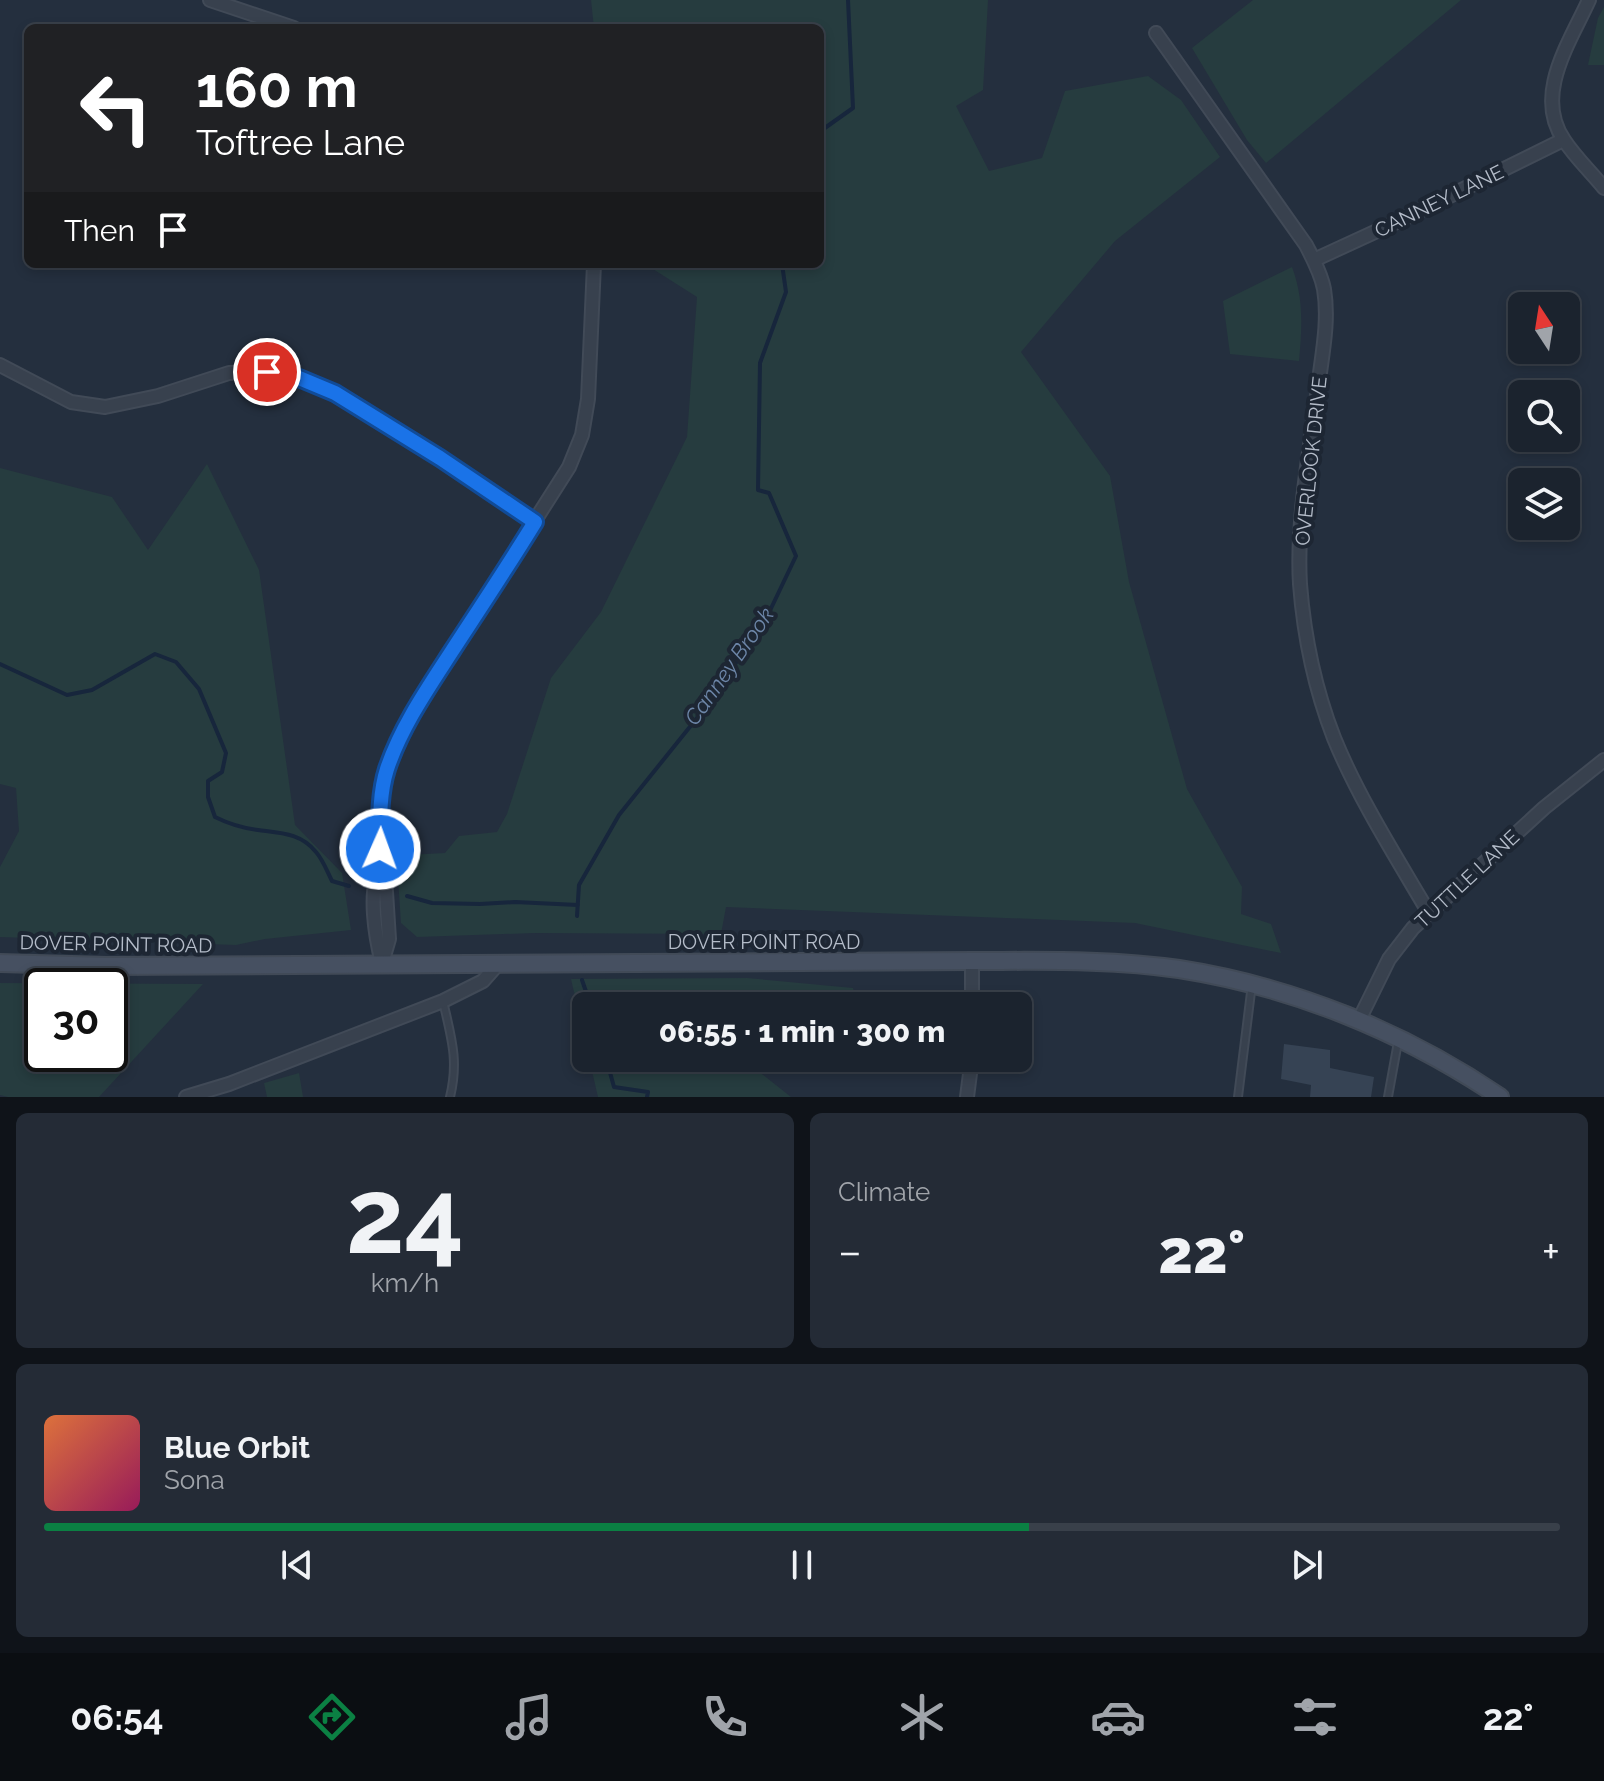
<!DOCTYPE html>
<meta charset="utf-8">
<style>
body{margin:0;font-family:Raleway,sans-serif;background:#242b36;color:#f1f3f6;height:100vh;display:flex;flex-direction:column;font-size:30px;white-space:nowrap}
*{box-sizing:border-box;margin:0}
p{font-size:26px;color:#a0a4aa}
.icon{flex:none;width:44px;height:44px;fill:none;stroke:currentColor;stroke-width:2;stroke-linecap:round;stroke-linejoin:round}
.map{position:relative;height:1097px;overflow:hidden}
.sheet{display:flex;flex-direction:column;gap:16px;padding:16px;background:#0f1319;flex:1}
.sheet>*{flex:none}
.banner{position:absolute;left:24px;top:24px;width:800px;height:244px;border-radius:12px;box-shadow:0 4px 12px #0003,0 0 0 2px #39404a;background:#202124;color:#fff;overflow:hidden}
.needle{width:52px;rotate:348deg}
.buttons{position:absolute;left:1508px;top:292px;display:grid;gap:16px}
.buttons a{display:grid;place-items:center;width:72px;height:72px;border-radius:12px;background:#1b232e;box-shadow:0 4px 12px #0003,0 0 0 2px #39404a;font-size:40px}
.speed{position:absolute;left:24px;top:968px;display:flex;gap:16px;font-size:40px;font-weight:700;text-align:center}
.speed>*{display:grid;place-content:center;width:104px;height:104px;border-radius:50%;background:#1b232e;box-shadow:0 4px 12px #0003,0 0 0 2px #39404a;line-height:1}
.speed .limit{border:4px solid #111;border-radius:12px;background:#fff;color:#111}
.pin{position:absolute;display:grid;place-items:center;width:68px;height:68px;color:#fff;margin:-34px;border:4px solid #fff;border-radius:50%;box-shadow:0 2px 8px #0007}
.me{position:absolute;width:88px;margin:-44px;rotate:2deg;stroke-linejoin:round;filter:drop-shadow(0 0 6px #0008)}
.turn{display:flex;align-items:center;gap:28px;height:168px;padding:0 40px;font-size:36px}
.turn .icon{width:104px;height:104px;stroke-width:2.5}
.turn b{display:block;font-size:56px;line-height:68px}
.then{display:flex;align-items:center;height:76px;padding:0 40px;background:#0003;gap:16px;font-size:30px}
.big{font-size:60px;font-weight:800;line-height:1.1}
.sheet .card{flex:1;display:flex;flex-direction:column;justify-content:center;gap:12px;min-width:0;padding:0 28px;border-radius:12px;background:#242b36}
.sheet .dial{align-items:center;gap:0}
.dial b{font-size:104px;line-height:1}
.song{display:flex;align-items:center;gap:24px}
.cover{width:96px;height:96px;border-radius:12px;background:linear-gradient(135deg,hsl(20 70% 55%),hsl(330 70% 35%))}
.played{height:8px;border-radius:4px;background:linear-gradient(90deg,#0b8043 65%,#39404a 65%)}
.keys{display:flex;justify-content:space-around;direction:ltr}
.heat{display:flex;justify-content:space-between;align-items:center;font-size:44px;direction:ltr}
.sheet .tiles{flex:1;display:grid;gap:16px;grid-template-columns:1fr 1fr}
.card:last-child{grid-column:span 2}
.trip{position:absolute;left:572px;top:992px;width:460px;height:80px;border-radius:12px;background:#1b232e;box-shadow:0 4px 12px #0003,0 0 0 2px #39404a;font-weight:800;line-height:80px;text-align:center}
.dock{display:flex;height:128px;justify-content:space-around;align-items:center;background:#0b0e12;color:#a0a4aa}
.dock .icon{width:56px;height:56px}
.dock .on{color:#0b8043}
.dock b{font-size:36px;color:#f1f3f6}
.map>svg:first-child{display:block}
.green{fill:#263c3f;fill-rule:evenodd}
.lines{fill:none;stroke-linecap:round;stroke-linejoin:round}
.stream{stroke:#17263c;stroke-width:4}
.building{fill:#364354}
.service-casing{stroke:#414a57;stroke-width:10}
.minor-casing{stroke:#414a57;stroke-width:16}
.secondary-casing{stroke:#414a57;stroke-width:20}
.service{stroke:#38414e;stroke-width:6}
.minor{stroke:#38414e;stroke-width:12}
.secondary{stroke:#465061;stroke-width:16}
.route-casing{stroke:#114b97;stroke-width:20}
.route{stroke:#1a73e8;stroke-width:14}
.labels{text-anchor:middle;stroke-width:8;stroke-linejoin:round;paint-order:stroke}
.street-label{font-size:20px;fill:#b4bcc9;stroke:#1d2633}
.water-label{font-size:22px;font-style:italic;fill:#6d86a8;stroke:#1d2633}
</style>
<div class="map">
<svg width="1604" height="1097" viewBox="0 0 1604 1097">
<rect width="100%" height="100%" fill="#242f3e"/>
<path class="green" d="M 591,0 L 988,0 L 983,90 L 956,106 L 989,171 L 1042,158 L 1065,91 L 1148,76 L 1181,100 L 1220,157 L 1115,241 L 1021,352 L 1110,476 L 1129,582 L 1187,789 L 1242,887 L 1241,914 L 1271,924 L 1281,953 L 1135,923 L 726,907 L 721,934 L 534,933 L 417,937 L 401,923 L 397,864 L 406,863 L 408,855 L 445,853 L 459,836 L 497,832 L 507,814 L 551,678 L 601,612 L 687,437 L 697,297 L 645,264 L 820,264 L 820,28 L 594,28 Z
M 1253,0 L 1461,0 L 1266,163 L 1247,140 L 1192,48 Z
M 1604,7 L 1604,65 L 1588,65 L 1598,18 Z
M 1292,267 C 1304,299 1302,328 1299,361 L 1230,354 L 1223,301 Z
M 207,464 L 259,570 L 295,825 L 342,873 L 351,930 L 265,939 L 236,945 L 0,937 L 0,867 L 19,831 L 16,788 L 0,784 L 0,468 L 112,497 L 148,550 Z
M 747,978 L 853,988 L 857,1006 L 586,1006 L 586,1044 L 571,979 Z
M 0,983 L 203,984 L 99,1097 L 8,1097 L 0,1095 ZM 42,986 L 110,986 L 110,1054 L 42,1054 Z
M 589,1058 L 749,1058 L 748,1063 L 791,1097 L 598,1097 Z
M 299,1073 L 303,1097 L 267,1097 L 264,1083 Z"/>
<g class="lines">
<path class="stream" d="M 820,190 L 822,184 L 822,130 L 853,108 L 848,0
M 0,664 L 67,695 L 92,690 L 155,654 L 176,662 L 199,689 L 226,753 L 222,772 L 208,781 L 208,797 L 215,817 C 229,824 242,828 258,830 C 281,833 301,833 316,852 C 323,860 327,871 332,881 L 349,886
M 407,896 L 432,903 L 480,904 L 515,902 L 578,905
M 577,916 L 579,885 L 619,815 L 697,718 L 765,621 L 796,556 L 769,493 L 758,490 L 760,363 L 786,292 L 782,264
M 582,980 L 591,1006
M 606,1058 L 614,1087 L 648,1092 L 647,1097"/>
</g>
<path class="building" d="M 1284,1044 L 1330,1050 L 1330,1068 L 1374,1077 L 1371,1097 L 1310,1097 L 1311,1085 L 1281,1079 Z"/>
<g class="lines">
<defs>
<path id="service" d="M 443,1001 C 451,1037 459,1060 450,1097
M 1238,1097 L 1252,984
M 1388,1097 L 1398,1042"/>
<path id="minor" d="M 210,0 L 294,28
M 1589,0 C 1570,42 1533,95 1564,140 C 1575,157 1591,172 1604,188
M 1156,33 L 1306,245 C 1313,259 1321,273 1324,289 C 1329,319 1323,350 1319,380 C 1311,444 1296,520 1300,584 C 1304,636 1315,689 1334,738 C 1358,797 1396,857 1429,913
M 1314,260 L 1403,219 L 1563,140
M 0,365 L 71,402 L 105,407 L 158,396 L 229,373 L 267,372 L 299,378 L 335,393 L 440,458 L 535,522
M 381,868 C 367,889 376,939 382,963
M 382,963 L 389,939 L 385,876 L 381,868 L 382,798 L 386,772 L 396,747 L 407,723 L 434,679 L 569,467 L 582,435 L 588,399 L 594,264
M 972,1006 L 972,961
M 1359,1020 L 1389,959 L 1413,928 L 1544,808 L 1604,760
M 186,1097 L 229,1084 L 443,1001 L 483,981 L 498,964
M 967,1097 L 972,1058"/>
<path id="secondary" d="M 0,963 L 107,966 L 972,961 C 1041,961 1111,959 1179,969 C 1294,987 1404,1032 1500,1097"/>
</defs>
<use href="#service" class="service-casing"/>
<use href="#minor" class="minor-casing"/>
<use href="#secondary" class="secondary-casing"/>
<use href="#service" class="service"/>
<use href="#minor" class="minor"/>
<use href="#secondary" class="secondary"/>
</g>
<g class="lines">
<defs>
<path id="route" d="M 267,372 L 299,378 L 335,393 L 440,458 L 535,522 C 508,566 480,608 452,651 C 428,688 401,727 387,769 C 379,794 380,823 380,849"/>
</defs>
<use href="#route" class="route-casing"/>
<use href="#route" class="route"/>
</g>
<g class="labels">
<g class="street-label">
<text transform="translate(1439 201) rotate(-26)" y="7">CANNEY LANE</text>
<text transform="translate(1311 461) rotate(-84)" y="7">OVERLOOK DRIVE</text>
<text transform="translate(1467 879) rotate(-43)" y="7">TUTTLE LANE</text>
<text x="764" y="949">DOVER POINT ROAD</text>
<text transform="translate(116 944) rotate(1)" y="7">DOVER POINT ROAD</text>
</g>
<g class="water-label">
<text transform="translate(729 666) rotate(-55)" y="8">Canney Brook</text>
</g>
</g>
</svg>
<div class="buttons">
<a><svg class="needle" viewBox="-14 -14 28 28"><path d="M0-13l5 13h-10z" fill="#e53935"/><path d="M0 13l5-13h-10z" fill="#a0a4aa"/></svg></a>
<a><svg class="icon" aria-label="search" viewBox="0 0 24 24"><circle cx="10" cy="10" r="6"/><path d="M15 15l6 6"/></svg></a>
<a><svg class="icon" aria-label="layers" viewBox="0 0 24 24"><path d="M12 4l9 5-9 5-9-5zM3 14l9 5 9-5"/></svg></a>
</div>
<div class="speed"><div class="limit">30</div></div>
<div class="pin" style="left:267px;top:372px;background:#d93025"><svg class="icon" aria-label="arrive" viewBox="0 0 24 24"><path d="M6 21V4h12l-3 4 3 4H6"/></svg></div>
<svg class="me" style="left:380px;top:849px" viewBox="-20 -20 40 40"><circle r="17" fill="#1a73e8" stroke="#fff" stroke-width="3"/><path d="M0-11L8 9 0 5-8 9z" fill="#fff"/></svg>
<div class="trip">06:55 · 1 min · 300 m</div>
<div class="banner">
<div class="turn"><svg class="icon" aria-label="left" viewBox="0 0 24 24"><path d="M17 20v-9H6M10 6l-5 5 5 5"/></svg><div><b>160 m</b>Toftree Lane</div></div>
<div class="then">Then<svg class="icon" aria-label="arrive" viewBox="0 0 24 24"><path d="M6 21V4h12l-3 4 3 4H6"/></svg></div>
</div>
</div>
<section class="sheet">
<div class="tiles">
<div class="card dial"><b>24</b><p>km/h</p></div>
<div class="card"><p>Climate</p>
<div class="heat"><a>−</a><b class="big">22°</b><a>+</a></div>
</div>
<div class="card">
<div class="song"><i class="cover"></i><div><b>Blue Orbit</b><p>Sona</p></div></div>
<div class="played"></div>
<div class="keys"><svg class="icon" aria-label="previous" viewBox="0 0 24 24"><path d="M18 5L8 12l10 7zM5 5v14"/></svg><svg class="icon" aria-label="pause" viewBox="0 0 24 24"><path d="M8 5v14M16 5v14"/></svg><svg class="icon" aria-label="next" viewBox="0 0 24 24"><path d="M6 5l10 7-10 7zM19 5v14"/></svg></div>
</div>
</div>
</section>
<nav class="dock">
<b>06:54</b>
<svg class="icon on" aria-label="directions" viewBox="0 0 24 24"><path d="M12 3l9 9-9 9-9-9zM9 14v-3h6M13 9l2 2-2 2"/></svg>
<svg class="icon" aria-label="music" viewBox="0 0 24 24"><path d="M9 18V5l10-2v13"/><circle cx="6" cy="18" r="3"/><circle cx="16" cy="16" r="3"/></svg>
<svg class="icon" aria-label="phone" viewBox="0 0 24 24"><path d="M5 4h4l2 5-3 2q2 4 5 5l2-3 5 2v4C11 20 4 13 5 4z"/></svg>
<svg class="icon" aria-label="climate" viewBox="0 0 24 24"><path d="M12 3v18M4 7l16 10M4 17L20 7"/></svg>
<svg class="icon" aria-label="car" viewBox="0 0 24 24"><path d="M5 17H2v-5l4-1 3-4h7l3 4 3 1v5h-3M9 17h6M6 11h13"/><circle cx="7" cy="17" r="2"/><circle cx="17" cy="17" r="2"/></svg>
<svg class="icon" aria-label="filters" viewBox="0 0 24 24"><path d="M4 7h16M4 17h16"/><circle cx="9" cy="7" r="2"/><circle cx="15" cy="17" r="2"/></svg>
<b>22°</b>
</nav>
